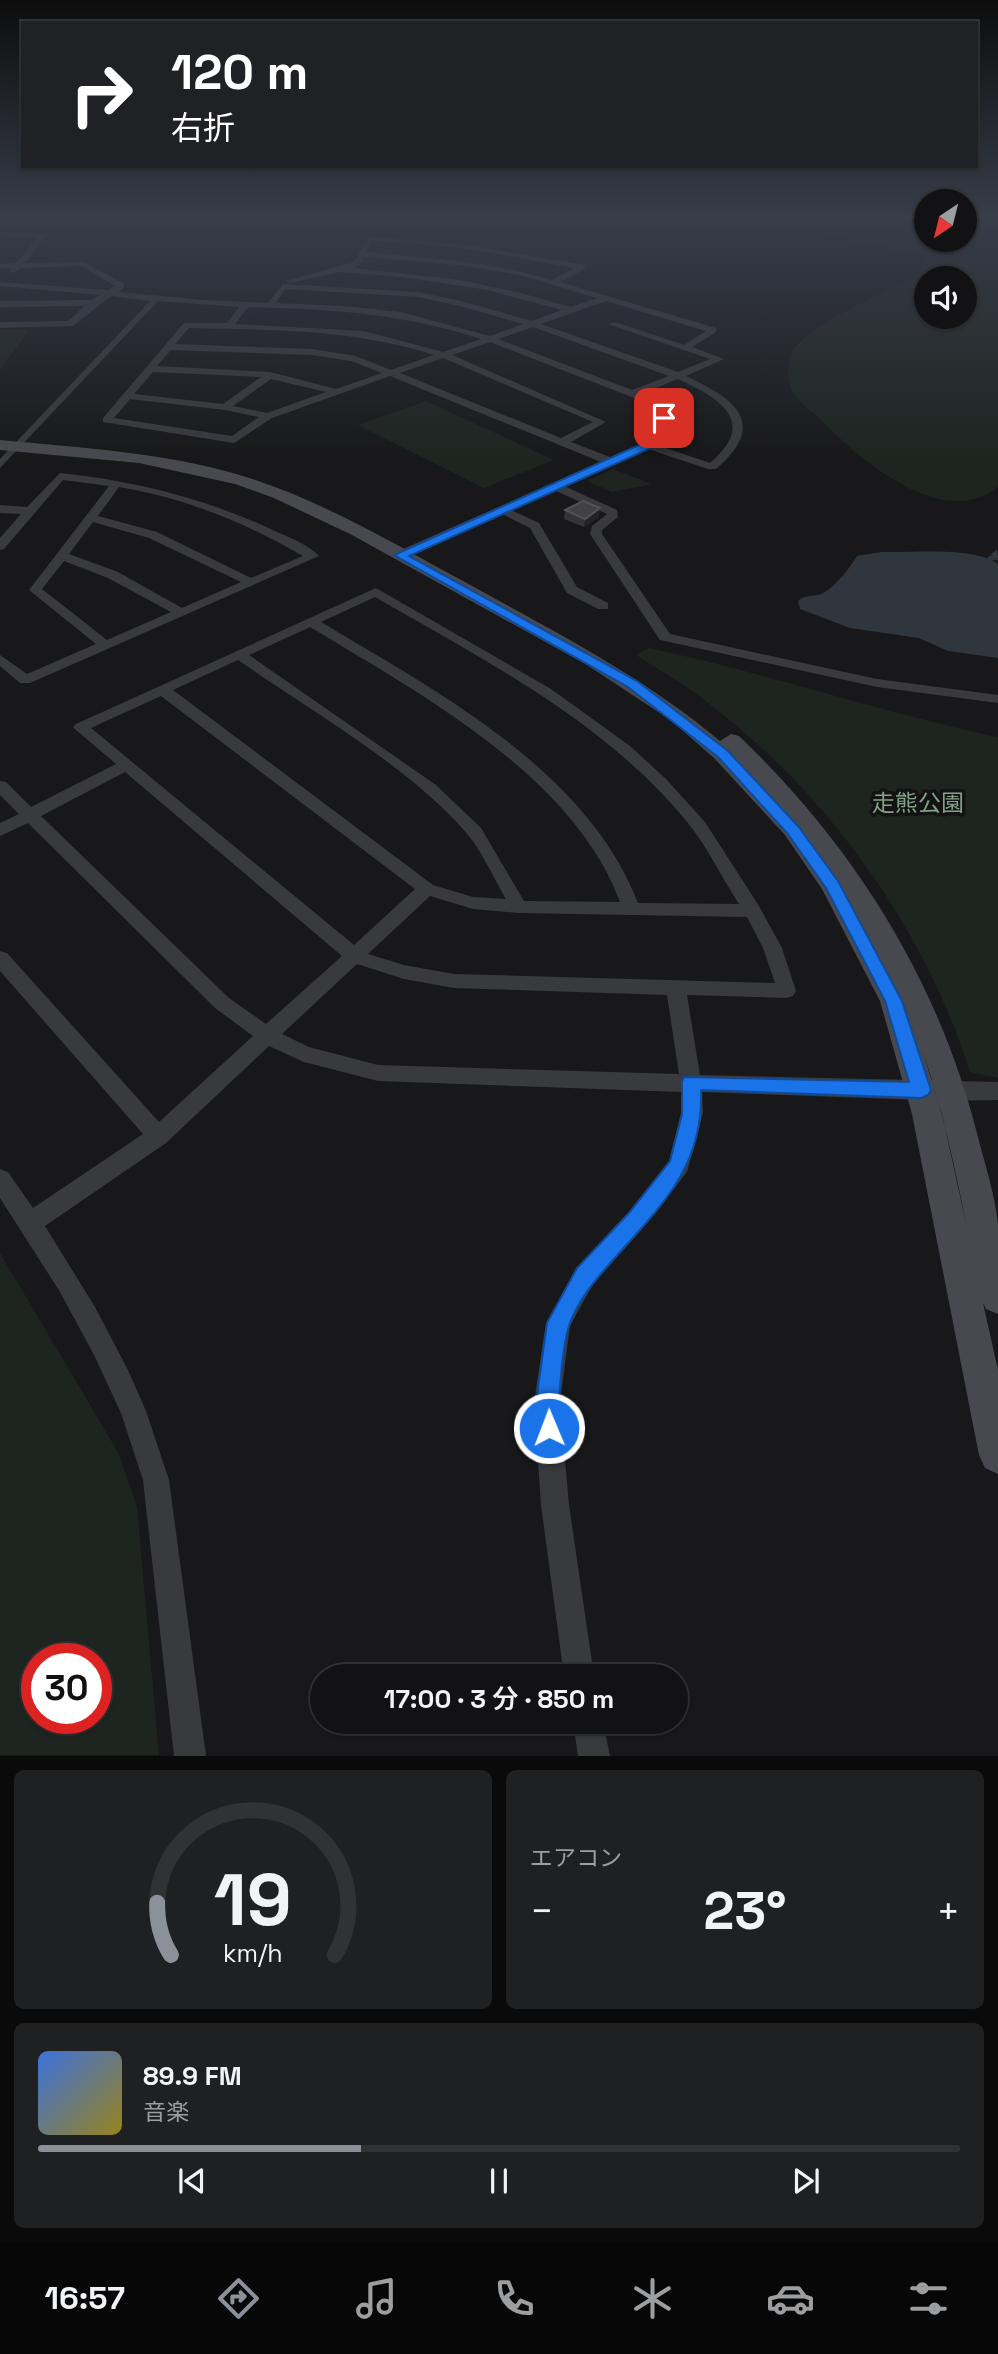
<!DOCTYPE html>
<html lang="ja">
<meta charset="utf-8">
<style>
body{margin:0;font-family:"Space Grotesk","Noto Sans JP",sans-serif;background:#1f2022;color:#f1f3f6;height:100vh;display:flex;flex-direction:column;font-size:26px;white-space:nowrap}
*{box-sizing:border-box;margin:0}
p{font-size:23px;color:#9c9ea0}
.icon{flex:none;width:38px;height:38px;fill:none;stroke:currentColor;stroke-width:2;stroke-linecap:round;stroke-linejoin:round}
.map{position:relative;height:1756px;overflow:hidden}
.sheet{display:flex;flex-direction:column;gap:14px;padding:14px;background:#0a0a0b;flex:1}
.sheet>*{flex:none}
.top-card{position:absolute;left:21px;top:21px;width:957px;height:147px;border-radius:0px;box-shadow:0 2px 5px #0004,0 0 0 2px #313234;background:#202124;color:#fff;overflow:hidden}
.needle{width:46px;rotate:215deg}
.tools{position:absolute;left:914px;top:189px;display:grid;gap:14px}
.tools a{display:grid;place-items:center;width:63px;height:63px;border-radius:50%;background:#121214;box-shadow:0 2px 5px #0004,0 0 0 2px #313234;font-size:35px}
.speed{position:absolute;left:21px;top:1643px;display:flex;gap:14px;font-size:35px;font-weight:700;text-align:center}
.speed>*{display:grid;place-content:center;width:91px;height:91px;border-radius:50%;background:#121214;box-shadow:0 2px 5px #0004,0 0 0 2px #313234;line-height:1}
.speed .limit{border:10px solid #d22;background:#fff;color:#111}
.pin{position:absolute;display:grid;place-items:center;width:60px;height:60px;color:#fff;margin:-30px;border-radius:14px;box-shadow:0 4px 10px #0006}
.me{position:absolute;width:77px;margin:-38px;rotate:359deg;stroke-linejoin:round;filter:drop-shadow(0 0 5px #0008)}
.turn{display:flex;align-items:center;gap:24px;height:147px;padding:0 35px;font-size:32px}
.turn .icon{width:91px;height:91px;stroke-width:2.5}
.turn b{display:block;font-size:49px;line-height:60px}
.big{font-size:52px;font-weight:600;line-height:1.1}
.sheet .card{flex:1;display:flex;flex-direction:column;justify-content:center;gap:10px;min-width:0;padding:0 24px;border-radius:10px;background:#1f2022}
.sheet .dial{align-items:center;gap:0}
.dial svg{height:182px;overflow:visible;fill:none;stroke:#313234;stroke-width:7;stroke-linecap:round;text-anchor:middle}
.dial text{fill:#f1f3f6;stroke:none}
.song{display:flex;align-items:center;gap:21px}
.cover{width:84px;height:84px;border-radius:10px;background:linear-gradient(135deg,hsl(220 70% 55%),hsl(50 70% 35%))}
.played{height:7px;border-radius:4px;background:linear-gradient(90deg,#8c9099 35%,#313234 35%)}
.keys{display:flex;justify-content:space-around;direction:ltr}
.heat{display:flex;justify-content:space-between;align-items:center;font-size:38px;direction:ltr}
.sheet .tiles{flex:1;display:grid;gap:14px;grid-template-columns:1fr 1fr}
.card:last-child{grid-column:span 2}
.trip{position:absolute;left:310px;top:1664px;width:378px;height:70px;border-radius:35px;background:#121214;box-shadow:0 2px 5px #0004,0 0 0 2px #313234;font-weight:600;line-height:70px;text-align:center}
.tabs{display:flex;height:112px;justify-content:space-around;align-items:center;background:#070708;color:#9c9ea0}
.tabs .icon{width:49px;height:49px}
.tabs .active{color:#8c9099}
.tabs b{font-size:32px;color:#f1f3f6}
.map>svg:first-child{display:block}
.green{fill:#1e241f;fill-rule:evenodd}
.water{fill:#2f363d}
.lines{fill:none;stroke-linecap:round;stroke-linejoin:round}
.stream{stroke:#2f363d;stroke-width:4.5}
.street{fill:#393a3e;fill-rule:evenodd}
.secondary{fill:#47494e;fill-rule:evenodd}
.wall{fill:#343437}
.shaded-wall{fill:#232325}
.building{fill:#414145;stroke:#515257;stroke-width:2}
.route{fill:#1a73e8;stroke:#114b97;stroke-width:2}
.labels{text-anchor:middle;stroke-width:7;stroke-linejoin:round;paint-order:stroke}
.park-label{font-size:23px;fill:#84a287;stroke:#131315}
</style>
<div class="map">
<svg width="998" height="1756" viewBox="0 0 998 1756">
<rect width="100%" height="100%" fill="#18181a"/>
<path class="green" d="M 119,216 L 330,216 C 311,218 294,224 276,228 C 225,237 168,230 119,216 Z
M 613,216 L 788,216 L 687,222 Z
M 792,216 L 926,216 L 926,240 L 964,240 L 964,216 L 998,216 L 998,487 C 942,532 858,458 820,419 C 811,411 800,403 793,393 C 787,385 787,361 792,352 C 804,329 888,289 914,277 L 924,267 L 924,255 L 838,238 L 823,232 L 817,222 ZM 926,278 L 964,278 L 964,317 L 926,317 Z
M 0,330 L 29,330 L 0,370 Z
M 426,401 L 554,460 L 484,488 L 358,425 Z
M 613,469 L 651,484 L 653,484 L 612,492 L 587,481 Z
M 649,648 C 767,673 880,712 998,737 L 998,1078 L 970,1072 C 923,923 824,789 699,696 C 679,681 657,669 636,655 Z
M 0,1253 L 118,1452 L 137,1507 L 159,1755 L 0,1755 ZM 37,1659 L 96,1659 L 96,1718 L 37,1718 Z"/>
<path class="water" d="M 881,552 C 912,553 974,546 998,564 L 998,658 L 948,651 L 919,638 L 850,628 L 800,609 L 798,601 C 807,593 817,598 825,592 C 838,583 849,569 857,556 Z"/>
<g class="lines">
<path class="stream" d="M 990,558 L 998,558"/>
<path class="street" d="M 0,232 L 46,234 L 25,263 L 84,262 L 124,284 L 124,288 L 118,292 L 205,300 L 268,303 L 283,284 L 418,292 L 465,302 L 532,321 L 562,310 L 488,290 L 402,277 L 340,272 L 290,283 L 286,281 L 354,262 L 369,237 L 463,244 L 585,265 L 585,269 L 560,282 L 716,328 L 716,332 L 692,347 L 724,359 L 686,376 C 735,399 769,423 716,469 L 708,469 L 648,449 L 564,486 L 617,510 L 618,517 L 602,530 L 602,534 L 670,634 L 877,679 L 998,695 L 998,703 L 877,687 L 660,640 L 590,534 L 592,526 L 607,514 L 554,490 L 511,510 L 539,523 L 577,587 L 608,603 L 608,609 L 598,609 L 567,593 L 530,528 L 502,514 L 404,558 L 396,558 L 396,552 L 601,462 L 390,376 L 272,418 L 234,443 L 103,422 L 103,418 L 184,323 L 227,323 L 239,307 L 158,301 L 0,468 L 0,459 L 150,301 L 111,296 L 73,326 L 0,328 L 0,322 L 68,321 L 85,306 L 0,307 L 0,301 L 91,300 L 101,295 L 0,286 L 0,282 L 108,290 L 115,286 L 82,266 L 21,268 L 14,273 L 10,271 L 12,268 L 0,268 L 0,264 L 16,263 L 37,238 L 0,236 ZM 372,241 L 463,248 L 574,268 L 552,280 C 491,262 429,258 366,252 ZM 364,257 L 459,265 L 520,275 L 597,298 L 571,307 L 517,292 L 460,280 L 353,268 L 360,265 ZM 285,289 L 418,297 L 460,306 L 523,324 L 490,336 L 400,312 L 344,306 L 276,303 ZM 606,301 L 706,331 L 684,345 L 615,322 L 608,324 L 710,359 L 678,372 L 541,324 ZM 248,307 C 328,309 404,313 481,339 L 443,352 L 364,331 L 235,324 ZM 533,327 L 669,376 L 632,390 L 498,339 ZM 189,328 C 273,330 354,329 434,355 L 391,370 L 356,356 L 312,349 L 175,344 ZM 490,342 L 642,401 L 655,412 L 658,427 L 643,443 L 610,457 L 571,442 L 606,422 L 452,355 ZM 171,350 L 312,355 L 351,361 L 382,373 L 336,389 L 270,372 L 157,366 ZM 443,358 L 593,422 L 561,438 L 400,373 ZM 153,372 L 261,377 L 223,404 L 134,394 ZM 271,379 L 326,392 L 267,413 L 233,406 ZM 678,379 C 719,398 759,421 710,463 L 654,444 L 668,428 C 668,411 657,400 641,394 ZM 130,399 L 225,410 L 259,417 L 232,436 L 114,418 Z
M 60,473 C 136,481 208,499 277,532 C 291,538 309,545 319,556 L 30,683 L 20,683 L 0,666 L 0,655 L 27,674 L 96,644 L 29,590 L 109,486 L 63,480 L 4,549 L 0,550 L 0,538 L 21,514 L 0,513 L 0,505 L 27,507 ZM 119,487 C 185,498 246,523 303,556 L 251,578 L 157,532 L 98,516 ZM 93,522 L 149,538 L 241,582 L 182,608 L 118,572 L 69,554 ZM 64,561 L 108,578 L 171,612 L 107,640 L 42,589 Z
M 997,550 L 998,558 L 993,557 L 991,554 Z
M 376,588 L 551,689 L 630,746 L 666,779 L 705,822 L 759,906 L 782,948 L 796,991 L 793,996 L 786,998 L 687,995 L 700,1075 L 998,1082 L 998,1100 L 950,1101 L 702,1092 L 703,1113 L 687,1172 L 644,1227 L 593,1284 L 570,1326 L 560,1402 L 569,1505 L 594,1676 L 564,1676 L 541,1505 L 534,1402 L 546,1323 L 577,1268 L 628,1213 L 669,1161 L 681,1113 L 681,1092 L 378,1081 L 304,1062 L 269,1046 L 166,1143 L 45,1226 L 95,1307 L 128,1370 L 146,1411 L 169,1480 L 206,1756 L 174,1756 L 143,1480 L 121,1413 L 94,1355 L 60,1292 L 0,1198 L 0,1169 L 8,1172 L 33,1208 L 143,1134 L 0,971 L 0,951 L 7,953 L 159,1122 L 253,1036 L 215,1008 L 28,823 L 0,836 L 0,823 L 19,814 L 0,795 L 0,781 L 6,782 L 31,807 L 116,764 L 76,730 L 73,727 L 76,724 ZM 375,597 C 486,661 606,722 688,823 C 708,848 722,878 739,904 L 638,903 C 587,770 436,691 321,622 ZM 310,627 C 420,694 573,775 620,902 L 524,901 L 481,828 L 436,785 L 249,655 ZM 238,660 C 309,709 414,770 468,835 C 483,853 494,879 506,899 L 473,897 L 433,885 L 173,690 ZM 161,696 L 415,889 L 354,945 L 91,728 ZM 125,772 L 342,956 L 266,1024 L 229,998 L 41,816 ZM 430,896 L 473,909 L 519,913 L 747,917 L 763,948 L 775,983 L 454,974 L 404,965 L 368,954 ZM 357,964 L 404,979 L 454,988 L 667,995 L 679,1074 L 378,1065 L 309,1047 L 282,1034 Z
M 573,1722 L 603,1722 L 610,1756 L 578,1756 Z"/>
<path class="secondary" d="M 0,440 C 82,448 166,452 246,477 C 323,501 394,544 465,582 C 553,631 643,676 720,741 L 731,734 L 739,736 C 856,848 940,983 979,1141 C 986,1168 995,1196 998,1224 C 998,1253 998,1285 998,1314 L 986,1309 L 983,1303 L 998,1370 L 998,1474 L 985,1468 L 979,1455 L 912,1114 L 880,1001 L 822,889 L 785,835 L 715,759 L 672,721 L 587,665 L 352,535 L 274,498 L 235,484 L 139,463 L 0,450 ZM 922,1049 C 942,1107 955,1167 967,1228 L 942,1114 Z"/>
</g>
<path class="wall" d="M 565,510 L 599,517 L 584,527 L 564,519 Z"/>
<path class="shaded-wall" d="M 600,508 L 599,517 L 584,527 L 585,519 Z"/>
<path class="building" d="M 583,501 L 600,508 L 585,519 L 565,510 Z"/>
<linearGradient id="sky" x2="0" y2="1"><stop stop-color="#0d0d0e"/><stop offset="0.47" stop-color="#373d49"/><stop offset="1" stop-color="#373d49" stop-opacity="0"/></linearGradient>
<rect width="998" height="462" fill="url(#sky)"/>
<path class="route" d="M 660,416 L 668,418 L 668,428 L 651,448 L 409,556 L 637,681 L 728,751 L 798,826 L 838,881 L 902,1001 L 931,1090 L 928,1095 L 921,1098 L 701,1090 C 704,1167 661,1206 613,1260 C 597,1278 577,1301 569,1326 C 562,1348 561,1377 559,1400 C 558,1413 563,1424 558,1436 L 549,1440 L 541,1436 L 536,1402 L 547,1323 L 577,1268 L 629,1213 L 670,1161 L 682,1114 L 682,1082 L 684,1077 L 909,1082 L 885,1001 L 826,888 L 787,833 L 718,757 L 628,687 L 394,555 L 644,443 L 659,428 Z"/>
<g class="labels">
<g class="park-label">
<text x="918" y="811">走熊公園</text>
</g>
</g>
</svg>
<div class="tools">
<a><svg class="needle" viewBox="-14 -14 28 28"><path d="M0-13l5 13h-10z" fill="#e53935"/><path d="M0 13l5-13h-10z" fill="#9c9ea0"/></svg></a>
<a><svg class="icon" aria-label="sound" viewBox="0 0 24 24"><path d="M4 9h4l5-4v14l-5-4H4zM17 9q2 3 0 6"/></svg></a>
</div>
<div class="speed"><div class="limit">30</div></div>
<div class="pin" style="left:664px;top:418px;background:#d93025"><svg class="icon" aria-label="arrive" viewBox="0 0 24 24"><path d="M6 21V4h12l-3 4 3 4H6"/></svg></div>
<svg class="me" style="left:549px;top:1428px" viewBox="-20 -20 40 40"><circle r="17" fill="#1a73e8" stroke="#fff" stroke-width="3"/><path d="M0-11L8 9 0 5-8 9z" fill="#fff"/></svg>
<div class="trip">17:00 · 3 分 · 850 m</div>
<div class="top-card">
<div class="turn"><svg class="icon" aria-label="right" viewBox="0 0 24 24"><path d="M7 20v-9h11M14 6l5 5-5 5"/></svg><div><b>120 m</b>右折</div></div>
</div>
</div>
<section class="sheet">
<div class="tiles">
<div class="card dial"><svg viewBox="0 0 100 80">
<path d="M14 69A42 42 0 1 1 86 69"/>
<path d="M14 69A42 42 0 0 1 8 46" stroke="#8c9099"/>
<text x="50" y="56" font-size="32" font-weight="700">19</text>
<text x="50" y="72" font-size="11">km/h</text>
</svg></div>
<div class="card"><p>エアコン</p>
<div class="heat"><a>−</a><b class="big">23°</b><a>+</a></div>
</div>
<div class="card">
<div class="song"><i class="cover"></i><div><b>89.9 FM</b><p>音楽</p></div></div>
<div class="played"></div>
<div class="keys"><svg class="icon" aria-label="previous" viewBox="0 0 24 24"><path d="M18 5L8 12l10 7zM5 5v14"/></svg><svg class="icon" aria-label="pause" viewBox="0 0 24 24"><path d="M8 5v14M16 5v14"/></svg><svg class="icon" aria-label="next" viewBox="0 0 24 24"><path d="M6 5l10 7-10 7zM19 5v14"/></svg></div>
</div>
</div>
</section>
<nav class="tabs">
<b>16:57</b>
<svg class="icon active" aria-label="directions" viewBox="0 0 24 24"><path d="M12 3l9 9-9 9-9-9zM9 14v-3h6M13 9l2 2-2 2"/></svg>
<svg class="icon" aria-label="music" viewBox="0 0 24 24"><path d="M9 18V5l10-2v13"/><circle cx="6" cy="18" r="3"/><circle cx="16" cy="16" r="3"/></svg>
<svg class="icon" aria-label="phone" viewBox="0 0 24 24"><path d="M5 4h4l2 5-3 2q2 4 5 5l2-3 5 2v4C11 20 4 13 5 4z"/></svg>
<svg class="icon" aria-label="climate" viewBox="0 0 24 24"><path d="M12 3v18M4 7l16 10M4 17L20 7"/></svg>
<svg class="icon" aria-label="car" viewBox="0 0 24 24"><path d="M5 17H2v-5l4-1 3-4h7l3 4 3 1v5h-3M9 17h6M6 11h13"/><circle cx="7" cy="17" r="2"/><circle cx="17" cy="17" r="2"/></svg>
<svg class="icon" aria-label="filters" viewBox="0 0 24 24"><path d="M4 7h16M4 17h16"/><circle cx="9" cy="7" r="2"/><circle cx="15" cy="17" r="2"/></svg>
</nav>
